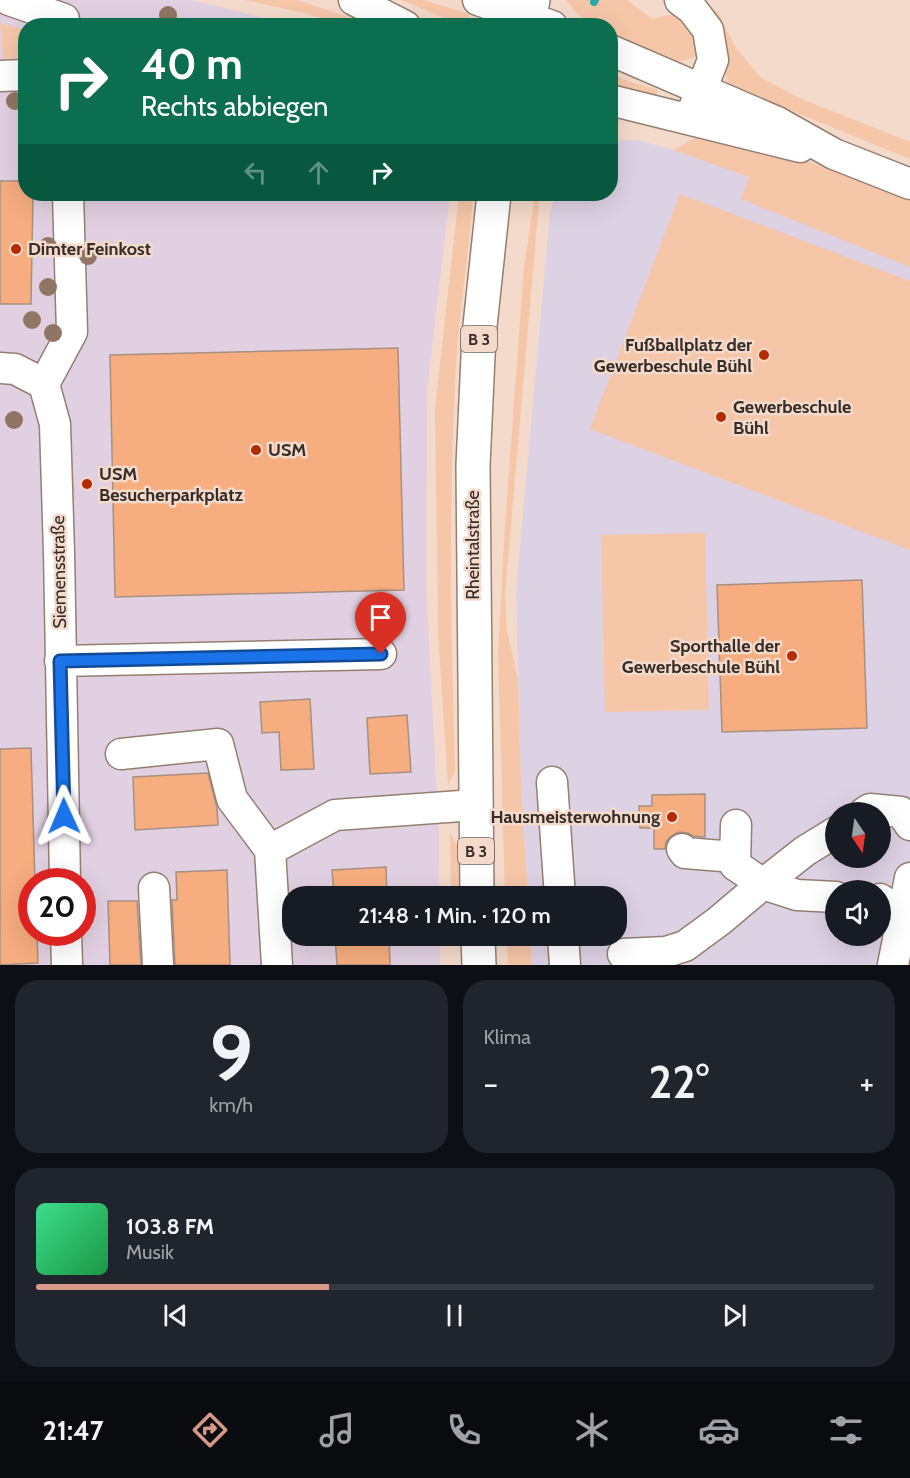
<!DOCTYPE html>
<html lang="de">
<meta charset="utf-8">
<style>
body{margin:0;font-family:Cabin,sans-serif;background:#20242c;color:#f1f3f6;height:100vh;display:flex;flex-direction:column;font-size:22px;white-space:nowrap}
*{box-sizing:border-box;margin:0}
p{font-size:20px;color:#9ea1a6}
.icon{flex:none;width:33px;height:33px;fill:none;stroke:currentColor;stroke-width:2;stroke-linecap:round;stroke-linejoin:round}
.map{position:relative;height:965px;overflow:hidden}
.sheet{display:flex;flex-direction:column;gap:15px;padding:15px;background:#0d0f14;flex:1}
.sheet>*{flex:none}
.banner{position:absolute;left:18px;top:18px;width:600px;height:183px;border-radius:24px;box-shadow:0 6px 24px #0002;background:#0b6e4f;color:#fff;overflow:hidden}
.needle{width:39px;rotate:167deg}
.buttons{position:absolute;left:825px;top:802px;display:grid;gap:12px}
.buttons a{display:grid;place-items:center;width:66px;height:66px;border-radius:50%;background:#171b24;box-shadow:0 6px 24px #0002;font-size:30px}
.speed{position:absolute;left:18px;top:868px;display:flex;gap:12px;font-size:30px;font-weight:700;text-align:center}
.speed>*{display:grid;place-content:center;width:78px;height:78px;border-radius:50%;background:#171b24;box-shadow:0 6px 24px #0002;line-height:1}
.speed .limit{border:9px solid #d22;background:#fff;color:#111}
.pin{position:absolute;display:grid;place-items:center;width:51px;height:51px;color:#fff;margin:-62px -26px;border-radius:50% 50% 50% 0;rotate:-45deg;box-shadow:0 0 6px #0007}
.pin .icon{rotate:45deg}
.me{position:absolute;width:66px;margin:-33px;rotate:359deg;stroke-linejoin:round;filter:drop-shadow(0 0 4px #0008)}
.turn{display:flex;align-items:center;gap:21px;height:126px;padding:0 24px;font-size:27px}
.turn .icon{width:78px;height:78px;stroke-width:2.5}
.turn b{display:block;font-size:42px;line-height:51px}
.lanes{display:flex;align-items:center;height:57px;padding:0 24px;background:#0003;justify-content:center;gap:30px;direction:ltr}
.lanes .off{opacity:.35}
.big{font-size:45px;font-weight:600;line-height:1.1}
.sheet .tile{flex:1;display:flex;flex-direction:column;justify-content:center;gap:9px;min-width:0;padding:0 21px;border-radius:24px;background:#20242c}
.sheet .dial{align-items:center;gap:0}
.dial b{font-size:78px;line-height:1}
.song{display:flex;align-items:center;gap:18px}
.cover{width:72px;height:72px;border-radius:9px;background:linear-gradient(135deg,hsl(150 70% 55%),hsl(140 70% 35%))}
.played{height:6px;border-radius:3px;background:linear-gradient(90deg,#d69987 35%,#363941 35%)}
.keys{display:flex;justify-content:space-around;direction:ltr}
.heat{display:flex;justify-content:space-between;align-items:center;font-size:33px;direction:ltr}
.sheet .tiles{flex:1;display:grid;gap:15px;grid-template-columns:1fr 1fr}
.tile:last-child{grid-column:span 2}
.trip{position:absolute;left:282px;top:886px;width:345px;height:60px;border-radius:24px;background:#171b24;box-shadow:0 6px 24px #0002;font-weight:600;line-height:60px;text-align:center}
.dock{display:flex;height:96px;justify-content:space-around;align-items:center;background:#090b0e;color:#9ea1a6}
.dock .icon{width:42px;height:42px}
.dock .selected{color:#d69987}
.dock b{font-size:27px;color:#f1f3f6}
.map>svg:first-child{display:block}
.industrial{fill:#e1d0e1;fill-rule:evenodd}
.education{fill:#ddd1e4;fill-rule:evenodd}
.green{fill:#f6c6a9}
.lines{fill:none;stroke-linecap:round;stroke-linejoin:round}
.stream{stroke:#29a9ad;stroke-width:8}
.building{fill:#f6ad7f;stroke:#a79082;stroke-width:1.5}
.minor-casing{stroke:#957f71;stroke-width:33}
.major-casing{stroke:#957f71;stroke-width:36}
.minor{stroke:#fff;stroke-width:30}
.major{stroke:#fff;stroke-width:33}
.tree{fill:#917564}
.route-casing{stroke:#114b97;stroke-width:15}
.route{stroke:#1a73e8;stroke-width:10}
.poi-dot{fill:#b52b00;stroke:#f3dacb;stroke-width:2}
.labels{text-anchor:middle;stroke-width:5;stroke-linejoin:round;paint-order:stroke}
.shield{fill:#f3dacb;stroke:#6f6159;stroke-width:1.5}
.shield-label{font-size:16px;font-weight:bold;fill:#372d28}
.poi-label{font-size:18px;font-weight:bold;fill:#372d28;stroke:#f3dacb;text-anchor:start}
.street-label{font-size:18px;fill:#372d28;stroke:#f3dacb}
</style>
<div class="map">
<svg width="910" height="965" viewBox="0 0 910 965">
<rect width="100%" height="100%" fill="#f3dacb"/>
<path class="industrial" d="M 0,0 L 192,0 L 292,25 L 26,26 L 26,194 L 450,194 L 427,391 L 426,586 L 439,834 L 439,897 L 292,897 L 292,936 L 440,936 L 440,965 L 0,965 ZM 32,882 L 82,882 L 82,933 L 32,933 Z"/>
<path class="education" d="M 637,140 L 688,154 L 750,177 L 910,242 L 910,965 L 532,965 L 530,936 L 616,936 L 616,897 L 528,897 L 521,785 L 516,592 L 550,212 L 556,194 L 610,194 L 611,141 ZM 836,813 L 880,813 L 880,858 L 836,858 ZM 836,891 L 880,891 L 880,936 L 836,936 Z"/>
<path class="green" d="M 245,0 L 297,0 L 372,25 L 345,25 L 304,13 Z
M 401,0 L 423,0 L 470,14 L 465,25 L 461,25 Z
M 566,0 L 627,0 L 652,19 L 678,13 L 688,19 L 700,48 L 695,57 L 675,63 L 611,32 L 610,26 C 586,25 580,18 566,0 Z
M 703,2 L 718,12 L 734,45 L 760,77 L 799,98 L 910,142 L 910,159 L 728,85 L 721,49 Z
M 0,23 L 25,30 L 25,57 L 3,59 Z
M 610,73 L 622,79 L 658,90 L 655,99 L 611,85 Z
M 718,135 L 757,144 L 910,197 L 910,267 L 741,199 L 749,177 L 673,150 L 697,137 Z
M 459,194 L 473,194 C 470,251 459,308 456,366 C 448,501 451,636 455,771 L 448,786 L 438,631 L 435,408 Z
M 535,194 L 542,194 L 539,202 L 505,594 L 507,631 L 518,680 L 521,785 L 528,897 L 505,897 L 498,653 L 505,526 L 524,267 Z
M 680,194 L 910,281 L 910,550 L 590,429 Z
M 705,533 L 709,710 L 605,712 L 601,535 Z
M 450,833 L 458,847 L 459,897 L 451,897 Z
M 507,936 L 530,936 L 532,965 L 508,965 Z"/>
<g class="lines">
<path class="stream" d="M 594,2 L 595,0"/>
</g>
<path class="building" d="M 0,181 L 26,181 L 26,194 L 33,194 L 31,304 L 0,304 Z
M 398,348 L 404,590 L 115,597 L 110,355 Z
M 862,580 L 867,728 L 722,732 L 717,585 Z
M 310,699 L 314,769 L 281,770 L 279,732 L 262,733 L 260,702 Z
M 407,715 L 411,772 L 370,774 L 367,718 Z
M 31,748 L 35,882 L 32,882 L 32,933 L 37,933 L 38,963 L 0,965 L 0,749 Z
M 208,773 L 217,808 L 218,825 L 135,830 L 133,777 Z
M 705,794 L 705,837 L 693,836 L 688,833 L 679,832 L 671,836 L 666,842 L 665,849 L 654,849 L 654,828 L 640,828 L 639,806 L 652,806 L 652,795 Z
M 386,867 L 387,897 L 334,897 L 332,870 Z
M 227,870 L 230,965 L 175,965 L 172,900 L 177,900 L 176,872 Z
M 108,901 L 137,901 L 141,965 L 110,965 Z
M 335,936 L 389,936 L 390,965 L 337,965 Z"/>
<g class="lines">
<defs>
<path id="minor" d="M 9,0 L 64,19 L 64,26
M 354,0 L 405,26
M 478,0 L 552,26
M 680,0 L 692,9 L 708,30 L 713,60 L 694,108
M 610,50 L 777,122 L 834,154 L 910,184
M 0,76 L 26,75
M 610,100 L 800,147
M 0,368 L 15,369 L 44,384 L 55,424 L 59,552 L 65,882
M 44,384 L 72,332 L 68,194
M 60,661 L 381,654
M 121,754 L 218,744 L 232,799 L 270,850
M 552,782 L 560,897
M 864,813 L 870,809 L 901,812 L 910,825
M 736,825 L 735,865 L 763,884 L 805,851 L 836,832
M 682,849 L 685,853 L 735,857
M 154,888 L 158,965
M 880,899 L 903,914
M 66,933 L 67,965
M 563,936 L 565,965
M 623,954 L 666,952 L 685,946 L 719,921 L 763,884 L 797,895 L 836,897
M 277,965 L 270,850 L 335,815 L 475,805
M 893,965 L 910,878"/>
<path id="major" d="M 527,26 L 533,0
M 477,897 L 473,465 L 479,335 L 494,194
M 478,936 L 479,965"/>
</defs>
<use href="#minor" class="minor-casing"/>
<use href="#major" class="major-casing"/>
<use href="#minor" class="minor"/>
<use href="#major" class="major"/>
</g>
<g class="tree">
<circle cx="168" cy="15" r="9"/>
<circle cx="15" cy="101" r="9"/>
<circle cx="48" cy="246" r="9"/>
<circle cx="88" cy="256" r="9"/>
<circle cx="48" cy="287" r="9"/>
<circle cx="32" cy="320" r="9"/>
<circle cx="53" cy="333" r="9"/>
<circle cx="14" cy="420" r="9"/>
</g>
<g class="lines">
<defs>
<path id="route" d="M 64,816 L 60,661 L 381,654"/>
</defs>
<use href="#route" class="route-casing"/>
<use href="#route" class="route"/>
</g>
<g class="poi-dot">
<circle cx="16" cy="249" r="6"/>
<circle cx="764" cy="355" r="6"/>
<circle cx="721" cy="417" r="6"/>
<circle cx="256" cy="450" r="6"/>
<circle cx="87" cy="484" r="6"/>
<circle cx="792" cy="656" r="6"/>
<circle cx="672" cy="817" r="6"/>
</g>
<g class="labels">
<g class="shield">
<rect x="461" y="326" width="36" height="26" rx="4.5"/>
<rect x="458" y="838" width="36" height="26" rx="4.5"/>
</g>
<g class="shield-label">
<text x="479" y="345">B 3</text>
<text x="476" y="857">B 3</text>
</g>
<g class="poi-label">
<text x="28" y="255">Dimter Feinkost</text>
<text x="752" y="351" text-anchor="end">Fußballplatz der<tspan x="752" dy="21">Gewerbeschule Bühl</tspan></text>
<text x="733" y="413">Gewerbeschule<tspan x="733" dy="21">Bühl</tspan></text>
<text x="268" y="456">USM</text>
<text x="99" y="480">USM<tspan x="99" dy="21">Besucherparkplatz</tspan></text>
<text x="780" y="652" text-anchor="end">Sporthalle der<tspan x="780" dy="21">Gewerbeschule Bühl</tspan></text>
<text x="660" y="823" text-anchor="end">Hausmeisterwohnung</text>
</g>
<g class="street-label">
<text transform="translate(473 545) rotate(-90)" y="6">Rheintalstraße</text>
<text transform="translate(59 572) rotate(-91)" y="6">Siemensstraße</text>
</g>
</g>
</svg>
<div class="buttons">
<a><svg class="needle" viewBox="-14 -14 28 28"><path d="M0-13l5 13h-10z" fill="#e53935"/><path d="M0 13l5-13h-10z" fill="#9ea1a6"/></svg></a>
<a><svg class="icon" aria-label="sound" viewBox="0 0 24 24"><path d="M4 9h4l5-4v14l-5-4H4zM17 9q2 3 0 6"/></svg></a>
</div>
<div class="speed"><div class="limit">20</div></div>
<div class="pin" style="left:381px;top:654px;background:#d93025"><svg class="icon" aria-label="arrive" viewBox="0 0 24 24"><path d="M6 21V4h12l-3 4 3 4H6"/></svg></div>
<svg class="me" style="left:64px;top:816px" viewBox="-20 -20 40 40"><path d="M0-17L14 15 0 8-14 15z" fill="#1a73e8" stroke="#fff" stroke-width="4"/></svg>
<div class="trip">21:48 · 1 Min. · 120 m</div>
<div class="banner">
<div class="turn"><svg class="icon" aria-label="right" viewBox="0 0 24 24"><path d="M7 20v-9h11M14 6l5 5-5 5"/></svg><div><b>40 m</b>Rechts abbiegen</div></div>
<div class="lanes"><svg class="icon off" aria-label="left" viewBox="0 0 24 24"><path d="M17 20v-9H6M10 6l-5 5 5 5"/></svg><svg class="icon off" aria-label="ahead" viewBox="0 0 24 24"><path d="M12 20V5M6 11l6-6 6 6"/></svg><svg class="icon" aria-label="right" viewBox="0 0 24 24"><path d="M7 20v-9h11M14 6l5 5-5 5"/></svg></div>
</div>
</div>
<section class="sheet">
<div class="tiles">
<div class="tile dial"><b>9</b><p>km/h</p></div>
<div class="tile"><p>Klima</p>
<div class="heat"><a>−</a><b class="big">22°</b><a>+</a></div>
</div>
<div class="tile">
<div class="song"><i class="cover"></i><div><b>103.8 FM</b><p>Musik</p></div></div>
<div class="played"></div>
<div class="keys"><svg class="icon" aria-label="previous" viewBox="0 0 24 24"><path d="M18 5L8 12l10 7zM5 5v14"/></svg><svg class="icon" aria-label="pause" viewBox="0 0 24 24"><path d="M8 5v14M16 5v14"/></svg><svg class="icon" aria-label="next" viewBox="0 0 24 24"><path d="M6 5l10 7-10 7zM19 5v14"/></svg></div>
</div>
</div>
</section>
<nav class="dock">
<b>21:47</b>
<svg class="icon selected" aria-label="directions" viewBox="0 0 24 24"><path d="M12 3l9 9-9 9-9-9zM9 14v-3h6M13 9l2 2-2 2"/></svg>
<svg class="icon" aria-label="music" viewBox="0 0 24 24"><path d="M9 18V5l10-2v13"/><circle cx="6" cy="18" r="3"/><circle cx="16" cy="16" r="3"/></svg>
<svg class="icon" aria-label="phone" viewBox="0 0 24 24"><path d="M5 4h4l2 5-3 2q2 4 5 5l2-3 5 2v4C11 20 4 13 5 4z"/></svg>
<svg class="icon" aria-label="climate" viewBox="0 0 24 24"><path d="M12 3v18M4 7l16 10M4 17L20 7"/></svg>
<svg class="icon" aria-label="car" viewBox="0 0 24 24"><path d="M5 17H2v-5l4-1 3-4h7l3 4 3 1v5h-3M9 17h6M6 11h13"/><circle cx="7" cy="17" r="2"/><circle cx="17" cy="17" r="2"/></svg>
<svg class="icon" aria-label="filters" viewBox="0 0 24 24"><path d="M4 7h16M4 17h16"/><circle cx="9" cy="7" r="2"/><circle cx="15" cy="17" r="2"/></svg>
</nav>
